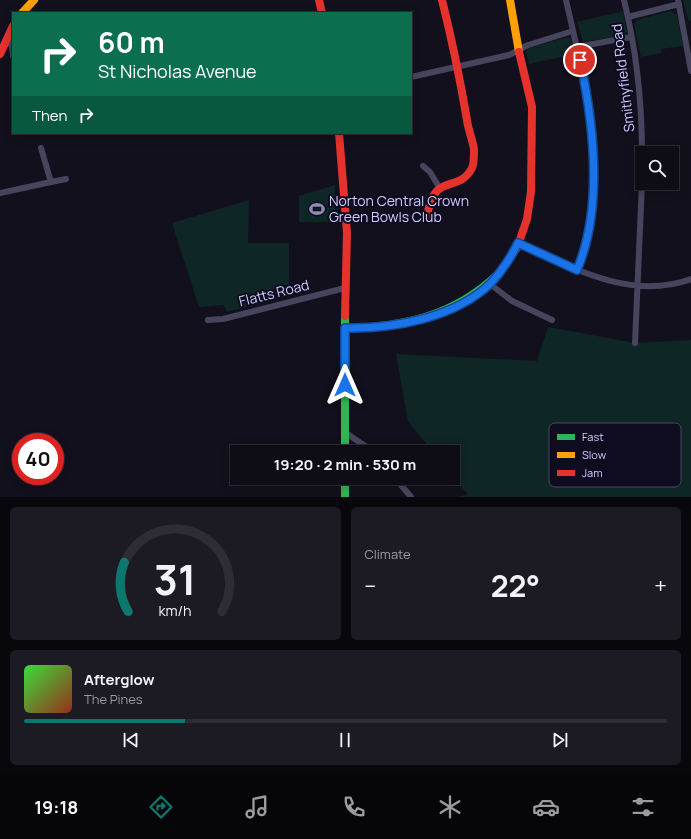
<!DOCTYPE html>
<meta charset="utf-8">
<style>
body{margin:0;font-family:Manrope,sans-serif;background:#1c1a22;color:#f1f3f6;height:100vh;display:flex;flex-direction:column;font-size:15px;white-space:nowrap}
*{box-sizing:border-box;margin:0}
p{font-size:13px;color:#9b9ba0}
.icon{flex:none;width:22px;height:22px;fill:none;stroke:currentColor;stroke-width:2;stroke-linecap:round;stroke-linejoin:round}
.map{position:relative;height:497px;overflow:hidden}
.side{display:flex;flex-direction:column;gap:10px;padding:10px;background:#08070c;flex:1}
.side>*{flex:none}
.hud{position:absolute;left:12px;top:12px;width:400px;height:122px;border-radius:0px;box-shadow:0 2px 10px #0003,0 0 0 1px #2e2c34;background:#0b6e4f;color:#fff;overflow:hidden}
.controls{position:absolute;left:635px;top:146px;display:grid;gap:8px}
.controls a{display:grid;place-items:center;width:44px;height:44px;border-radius:0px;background:#0e0c15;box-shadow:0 2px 10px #0003,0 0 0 1px #2e2c34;font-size:20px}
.speed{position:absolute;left:12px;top:433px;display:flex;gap:8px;font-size:20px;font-weight:700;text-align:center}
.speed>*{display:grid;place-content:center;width:52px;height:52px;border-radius:50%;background:#0e0c15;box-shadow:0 2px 10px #0003,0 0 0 1px #2e2c34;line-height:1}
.speed .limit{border:6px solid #d22;background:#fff;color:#111}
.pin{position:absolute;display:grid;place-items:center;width:34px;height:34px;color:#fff;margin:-17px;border:2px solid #fff;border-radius:50%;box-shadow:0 1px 4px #0007}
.me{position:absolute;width:44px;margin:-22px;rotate:0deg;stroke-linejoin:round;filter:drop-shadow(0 0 3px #0008)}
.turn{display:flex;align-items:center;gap:14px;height:84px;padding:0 20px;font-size:18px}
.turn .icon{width:52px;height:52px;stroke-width:2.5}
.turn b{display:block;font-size:28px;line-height:34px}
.then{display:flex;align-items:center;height:38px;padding:0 20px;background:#0003;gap:8px;font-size:15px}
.big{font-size:30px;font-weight:700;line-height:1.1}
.side .tile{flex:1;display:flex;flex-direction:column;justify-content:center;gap:6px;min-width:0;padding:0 14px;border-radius:6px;background:#1c1a22}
.side .dial{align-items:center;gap:0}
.dial svg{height:104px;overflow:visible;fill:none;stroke:#2e2c34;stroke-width:7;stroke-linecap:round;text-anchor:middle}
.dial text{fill:#f1f3f6;stroke:none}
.song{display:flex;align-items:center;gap:12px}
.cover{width:48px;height:48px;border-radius:6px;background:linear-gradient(135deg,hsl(120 70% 55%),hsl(10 70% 35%))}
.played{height:4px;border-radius:2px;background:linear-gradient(90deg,#0f766e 25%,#2e2c34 25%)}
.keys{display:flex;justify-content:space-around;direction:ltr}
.heat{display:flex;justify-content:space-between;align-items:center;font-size:22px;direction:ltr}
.side .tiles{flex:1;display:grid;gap:10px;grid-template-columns:1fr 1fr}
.tile:last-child{grid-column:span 2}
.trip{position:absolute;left:230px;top:445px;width:230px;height:40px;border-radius:0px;background:#0e0c15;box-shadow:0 2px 10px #0003,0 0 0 1px #2e2c34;font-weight:700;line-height:40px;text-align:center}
.tabs{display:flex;height:64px;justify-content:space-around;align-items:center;background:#060508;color:#9b9ba0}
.tabs .icon{width:28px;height:28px}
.tabs .on{color:#0f766e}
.tabs b{font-size:18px;color:#f1f3f6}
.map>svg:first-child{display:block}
.green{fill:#0f2626}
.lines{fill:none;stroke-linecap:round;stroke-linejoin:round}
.street{stroke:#46455d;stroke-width:6}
.fast{stroke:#30b455;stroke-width:8}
.slow{stroke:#ff9f0a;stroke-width:8}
.jam{stroke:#e5322d;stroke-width:8}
.route-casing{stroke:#114b97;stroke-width:10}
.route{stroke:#1a73e8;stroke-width:7}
.labels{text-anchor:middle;stroke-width:4;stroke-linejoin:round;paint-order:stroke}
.street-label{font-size:14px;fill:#d0cbff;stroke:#0f0c20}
.poi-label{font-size:14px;fill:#d0cbff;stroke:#0f0c20;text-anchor:start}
.key{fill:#0f0c20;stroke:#494563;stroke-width:1}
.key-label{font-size:11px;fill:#d0cbff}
</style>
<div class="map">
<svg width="691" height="497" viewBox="0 0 691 497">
<rect width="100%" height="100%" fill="#12101c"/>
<path class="green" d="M 683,0 L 691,0 L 691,21 L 688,20 Z
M 623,11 L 627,32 L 625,35 L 583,42 L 577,22 Z
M 670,11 L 677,15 L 683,46 L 661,49 L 661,53 L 641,57 L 634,24 L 637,20 Z
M 568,37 L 571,39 L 574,54 L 529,64 L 526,52 L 528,48 Z
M 335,185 L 335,222 L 299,222 L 299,196 Z
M 249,200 L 248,243 L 289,243 L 289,296 L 227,312 L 224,305 L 199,307 L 172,223 Z
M 548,327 L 635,343 L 691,340 L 691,497 L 455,497 L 468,495 L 453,476 L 453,452 L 433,452 L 408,421 L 396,354 L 537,361 Z"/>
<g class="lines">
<path class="street" d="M 566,0 C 585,84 612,187 577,270
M 624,0 C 636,49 642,102 642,153
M 678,0 L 691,71
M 628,17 L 679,4
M 7,40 L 12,46 L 13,56
M 577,47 L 631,37
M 411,77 L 509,55 L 528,45 L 573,31
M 423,166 L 430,172 L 439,187
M 51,182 L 66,179
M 0,193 L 51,182 L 41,148
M 518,243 C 572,268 631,301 691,279
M 490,284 L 512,301 L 552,320
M 208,320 L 223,319 L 345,288
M 635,343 L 642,183
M 346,433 L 374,452
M 395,478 L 411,497"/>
<path class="fast" d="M 345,316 L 345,452
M 345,329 C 404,326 453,317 497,275
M 345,478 L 345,497"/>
<path class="slow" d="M 510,0 L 519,52
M 22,13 L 34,0"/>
<path class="jam" d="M 319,0 L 322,13
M 0,54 L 13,26
M 339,133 L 347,233 L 345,316
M 427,218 C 433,170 458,195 472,168 C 474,164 474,154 474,150 C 473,140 468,130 467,120 C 460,79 452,40 442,0
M 497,275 L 517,248 L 527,219 L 531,192 L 532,107 L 519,52"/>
</g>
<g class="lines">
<defs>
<path id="route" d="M 345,385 L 345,328 C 393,329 455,318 491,283 C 502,271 511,257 518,243 L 577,270 C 603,208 594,125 580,60"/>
</defs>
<use href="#route" class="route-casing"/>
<use href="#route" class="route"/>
</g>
<defs>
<symbol id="stadium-bare" viewBox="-9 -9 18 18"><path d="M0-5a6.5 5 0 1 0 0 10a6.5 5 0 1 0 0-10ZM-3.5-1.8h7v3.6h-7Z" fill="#8e8ab0" stroke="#0f0c20" stroke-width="2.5" paint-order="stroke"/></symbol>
</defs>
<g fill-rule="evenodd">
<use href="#stadium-bare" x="306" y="198" width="22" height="22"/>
</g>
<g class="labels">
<g class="street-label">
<text transform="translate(623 78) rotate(-97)" y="5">Smithyfield Road</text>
<text transform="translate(274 293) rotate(-14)" y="5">Flatts Road</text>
</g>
<g class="poi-label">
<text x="329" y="206">Norton Central Crown<tspan x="329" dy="16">Green Bowls Club</tspan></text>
</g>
</g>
<rect x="549" y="423" width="132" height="64" rx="6" class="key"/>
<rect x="557" y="434" width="18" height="6" fill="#30b455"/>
<rect x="557" y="452" width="18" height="6" fill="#ff9f0a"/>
<rect x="557" y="470" width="18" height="6" fill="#e5322d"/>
<g class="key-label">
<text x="582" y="441">Fast</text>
<text x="582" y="459">Slow</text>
<text x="582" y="477">Jam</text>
</g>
</svg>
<div class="controls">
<a><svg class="icon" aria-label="search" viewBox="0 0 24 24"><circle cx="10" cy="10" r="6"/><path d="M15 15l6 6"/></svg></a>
</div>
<div class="speed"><div class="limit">40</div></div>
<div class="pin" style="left:580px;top:60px;background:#d93025"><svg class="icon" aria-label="arrive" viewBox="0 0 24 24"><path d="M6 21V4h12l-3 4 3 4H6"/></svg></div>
<svg class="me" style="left:345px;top:385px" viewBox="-20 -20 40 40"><path d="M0-17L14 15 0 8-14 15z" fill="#1a73e8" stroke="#fff" stroke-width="4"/></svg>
<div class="trip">19:20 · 2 min · 530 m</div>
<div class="hud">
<div class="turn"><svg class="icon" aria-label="right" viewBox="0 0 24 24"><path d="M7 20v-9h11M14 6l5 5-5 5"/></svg><div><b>60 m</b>St Nicholas Avenue</div></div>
<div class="then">Then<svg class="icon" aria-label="right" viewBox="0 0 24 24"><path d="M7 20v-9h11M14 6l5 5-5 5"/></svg></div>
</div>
</div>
<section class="side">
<div class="tiles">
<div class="tile dial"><svg viewBox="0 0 100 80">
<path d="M14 69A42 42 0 1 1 86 69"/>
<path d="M14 69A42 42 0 0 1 11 31" stroke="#0f766e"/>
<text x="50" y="56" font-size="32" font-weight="700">31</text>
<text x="50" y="72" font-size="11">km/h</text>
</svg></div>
<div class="tile"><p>Climate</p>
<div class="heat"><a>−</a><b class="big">22°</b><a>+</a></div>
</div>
<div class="tile">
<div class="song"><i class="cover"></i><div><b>Afterglow</b><p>The Pines</p></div></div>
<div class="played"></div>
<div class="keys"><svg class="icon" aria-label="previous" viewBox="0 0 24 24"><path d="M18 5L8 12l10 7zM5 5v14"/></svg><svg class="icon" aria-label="pause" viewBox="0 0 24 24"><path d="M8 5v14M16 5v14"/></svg><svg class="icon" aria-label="next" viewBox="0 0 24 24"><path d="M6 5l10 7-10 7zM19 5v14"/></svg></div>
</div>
</div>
</section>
<nav class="tabs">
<b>19:18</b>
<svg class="icon on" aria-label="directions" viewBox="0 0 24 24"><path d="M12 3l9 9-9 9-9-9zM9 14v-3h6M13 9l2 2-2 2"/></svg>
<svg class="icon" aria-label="music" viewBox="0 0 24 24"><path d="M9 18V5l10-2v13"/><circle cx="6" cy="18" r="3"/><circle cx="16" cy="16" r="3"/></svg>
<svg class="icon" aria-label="phone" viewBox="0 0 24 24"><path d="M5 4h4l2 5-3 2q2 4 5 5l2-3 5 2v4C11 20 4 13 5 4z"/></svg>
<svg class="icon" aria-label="climate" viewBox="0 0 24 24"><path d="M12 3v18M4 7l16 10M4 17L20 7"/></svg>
<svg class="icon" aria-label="car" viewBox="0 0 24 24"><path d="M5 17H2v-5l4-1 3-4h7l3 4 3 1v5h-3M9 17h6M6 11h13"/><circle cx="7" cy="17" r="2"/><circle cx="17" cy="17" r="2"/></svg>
<svg class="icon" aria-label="filters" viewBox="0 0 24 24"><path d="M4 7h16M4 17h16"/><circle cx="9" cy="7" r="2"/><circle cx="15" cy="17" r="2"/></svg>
</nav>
